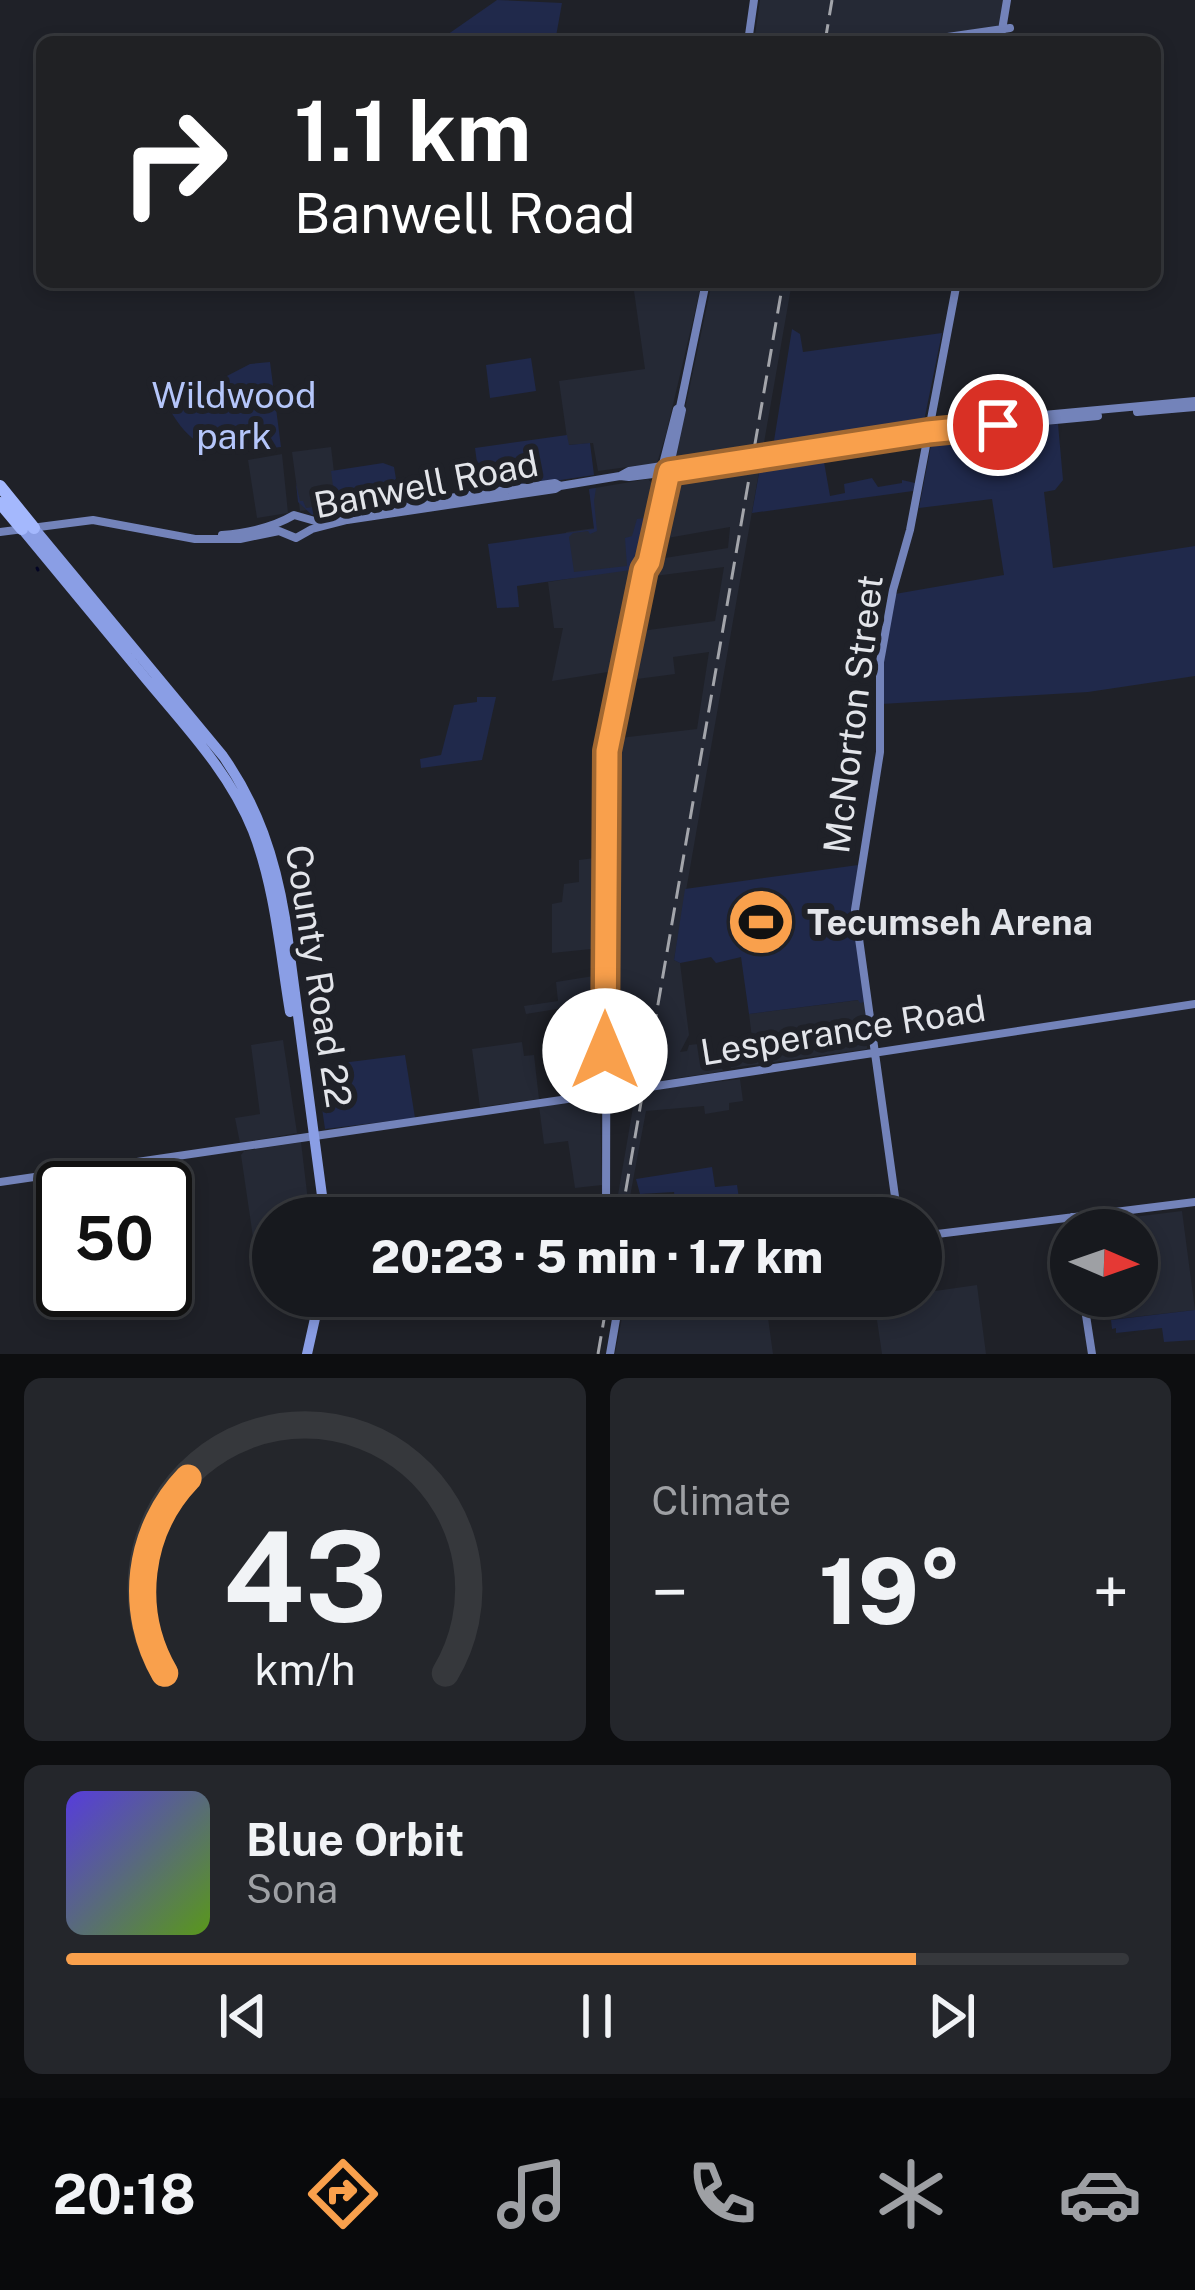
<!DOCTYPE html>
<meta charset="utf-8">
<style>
body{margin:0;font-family:"Public Sans",sans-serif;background:#24262b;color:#f1f3f6;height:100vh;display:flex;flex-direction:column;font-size:45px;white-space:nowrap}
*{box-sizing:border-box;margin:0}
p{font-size:39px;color:#9ea0a4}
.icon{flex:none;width:66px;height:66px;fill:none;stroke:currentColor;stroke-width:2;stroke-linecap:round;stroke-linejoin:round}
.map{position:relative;height:1354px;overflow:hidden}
.drawer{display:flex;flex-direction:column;gap:24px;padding:24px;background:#0d0e10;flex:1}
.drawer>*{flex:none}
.banner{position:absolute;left:36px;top:36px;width:1125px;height:252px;border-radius:18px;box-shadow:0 6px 18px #0003,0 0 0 3px #36383c;background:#202124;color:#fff;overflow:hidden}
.needle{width:78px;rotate:92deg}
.controls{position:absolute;left:1050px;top:1209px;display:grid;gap:24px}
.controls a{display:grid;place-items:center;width:108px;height:108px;border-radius:50%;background:#17191e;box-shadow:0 6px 18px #0003,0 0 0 3px #36383c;font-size:60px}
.speed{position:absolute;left:36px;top:1161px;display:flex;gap:24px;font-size:60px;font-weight:700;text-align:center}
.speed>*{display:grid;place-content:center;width:156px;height:156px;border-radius:50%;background:#17191e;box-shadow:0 6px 18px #0003,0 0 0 3px #36383c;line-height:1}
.speed .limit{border:6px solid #111;border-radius:18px;background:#fff;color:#111}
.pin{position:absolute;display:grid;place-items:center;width:102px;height:102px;color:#fff;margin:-51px;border:6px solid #fff;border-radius:50%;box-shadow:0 3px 12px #0007}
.me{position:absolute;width:132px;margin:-66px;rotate:0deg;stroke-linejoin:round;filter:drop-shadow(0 0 9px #0008)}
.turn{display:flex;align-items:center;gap:42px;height:252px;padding:0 60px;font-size:54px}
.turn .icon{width:156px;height:156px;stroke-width:2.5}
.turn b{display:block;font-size:84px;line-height:102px}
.big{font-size:90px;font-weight:800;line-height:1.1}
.drawer .card{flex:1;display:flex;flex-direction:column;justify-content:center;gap:18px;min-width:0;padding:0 42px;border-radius:18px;background:#24262b}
.drawer .dial{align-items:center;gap:0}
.dial svg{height:312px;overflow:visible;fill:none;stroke:#36383c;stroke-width:7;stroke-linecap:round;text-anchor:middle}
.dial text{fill:#f1f3f6;stroke:none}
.song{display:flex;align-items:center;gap:36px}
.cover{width:144px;height:144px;border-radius:18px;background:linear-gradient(135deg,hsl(250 70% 55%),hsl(90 70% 35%))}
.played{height:12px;border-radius:6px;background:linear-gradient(90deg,#f9a04c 80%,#36383c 80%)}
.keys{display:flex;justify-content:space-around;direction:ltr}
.heat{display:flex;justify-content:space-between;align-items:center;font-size:66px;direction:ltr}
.drawer .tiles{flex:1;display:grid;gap:24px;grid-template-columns:1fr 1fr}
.card:last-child{grid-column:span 2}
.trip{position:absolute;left:252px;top:1197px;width:690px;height:120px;border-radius:60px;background:#17191e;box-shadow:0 6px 18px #0003,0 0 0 3px #36383c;font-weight:800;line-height:120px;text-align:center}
.dock{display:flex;height:192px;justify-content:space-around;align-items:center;background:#090a0c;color:#9ea0a4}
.dock .icon{width:84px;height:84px}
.dock .current{color:#f9a04c}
.dock b{font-size:54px;color:#f1f3f6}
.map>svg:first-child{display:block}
.built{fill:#252935}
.green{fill:#20294b}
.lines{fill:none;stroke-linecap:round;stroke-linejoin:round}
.stream{stroke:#030423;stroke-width:3}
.secondary{stroke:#7383ba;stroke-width:8}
.primary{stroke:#8a9ee5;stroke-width:10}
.highway{stroke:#a4b8fd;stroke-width:12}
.rail{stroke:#a3a5ab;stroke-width:3;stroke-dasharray:18 9;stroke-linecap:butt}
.route-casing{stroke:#a26831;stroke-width:30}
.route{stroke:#f9a04c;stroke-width:21}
.labels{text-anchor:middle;stroke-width:12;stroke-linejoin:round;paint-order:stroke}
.park-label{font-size:36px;fill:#b5c6fa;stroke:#1f2128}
.street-label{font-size:36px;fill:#e3e5ea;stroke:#1f2128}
.poi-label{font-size:36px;font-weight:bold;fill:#e3e5ea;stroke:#1f2128;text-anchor:start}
</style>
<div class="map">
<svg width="1195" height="1354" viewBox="0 0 1195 1354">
<rect width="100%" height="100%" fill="#1f2128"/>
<path class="built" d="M 760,0 L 1007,0 L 1002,29 L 911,42 L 754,42 Z
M 651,282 L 702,282 L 666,434 L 657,463 L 598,471 L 593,443 L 568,445 L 559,381 L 645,369 L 633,284 Z
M 712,282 L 792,282 L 674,960 L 680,963 L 689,1035 L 680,1052 L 687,1051 L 689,1045 L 707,1043 L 709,1065 L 721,1064 L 723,1071 L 652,1082 L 650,1090 L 740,1079 L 743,1101 L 729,1103 L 729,1110 L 705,1114 L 704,1106 L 646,1111 L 626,1218 L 614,1218 L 636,1090 L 612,1092 L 611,1071 L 611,739 L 697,729 L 709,652 L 673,657 L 675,674 L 637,679 L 624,677 L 634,632 L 715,621 L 724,567 L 647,577 L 652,560 L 728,548 L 730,527 L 656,540 L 672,474 L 682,461 L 676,454 L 679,437 Z
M 331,447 L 338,506 L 300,511 L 292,452 Z
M 282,454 L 288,513 L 257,518 L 248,460 Z
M 648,479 L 653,484 L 638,569 L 614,671 L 552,681 L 563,628 L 554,628 L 548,582 L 573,578 L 566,532 L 595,528 L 589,489 Z
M 602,857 L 601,948 L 552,953 L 552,904 L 562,902 L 564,884 L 579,882 L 579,860 Z
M 600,975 L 601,1025 L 563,1031 L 563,1008 L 526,1014 L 524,1006 L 558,1001 L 556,982 Z
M 859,1000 L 865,1002 L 867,1049 L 731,1068 L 726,1041 L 752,1038 L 749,1014 Z
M 283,1040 L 297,1133 L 240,1143 L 235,1118 L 260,1114 L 251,1045 Z
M 522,1042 L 524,1056 L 534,1055 L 539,1099 L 480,1107 L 472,1049 Z
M 594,1102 L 600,1109 L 602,1185 L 575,1188 L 568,1141 L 544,1144 L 539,1106 Z
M 301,1142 L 310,1218 L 273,1218 L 273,1234 L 253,1237 L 241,1155 L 244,1151 Z
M 1182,1211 L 1195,1310 L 1116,1319 L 1113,1296 L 1137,1296 L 1137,1230 L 1077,1230 L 1076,1224 Z
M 977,1285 L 986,1354 L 882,1354 L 874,1300 L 921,1296 L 921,1293 Z
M 626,1296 L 765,1296 L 773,1354 L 615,1354 Z"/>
<path class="green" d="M 497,0 L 562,3 L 555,42 L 446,42 L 444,37 Z
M 792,329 L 800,334 L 803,352 L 942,333 L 924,421 L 773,447 Z
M 531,358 L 536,391 L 490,398 L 486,365 Z
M 270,362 L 281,447 C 230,453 199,461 170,410 L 173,404 L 250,364 Z
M 1058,424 L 1063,480 L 1055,490 L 1044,492 L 1053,568 L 1195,546 L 1195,676 L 1088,692 L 881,704 L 885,645 L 895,594 L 1004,575 L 992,499 L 919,508 L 933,435 Z
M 567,435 L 569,445 L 590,443 L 594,475 L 481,492 L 475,448 Z
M 829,451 L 831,460 L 824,462 L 830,496 L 845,493 L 844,484 L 872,478 L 878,487 L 902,483 L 902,480 L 915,483 L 913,491 L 752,513 L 761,462 Z
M 383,463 L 394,467 L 396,479 L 413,478 L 415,499 L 353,506 L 312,515 L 298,502 L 296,483 L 300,501 L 303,501 L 306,508 L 331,505 L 335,501 L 331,471 Z
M 596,488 L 594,501 L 597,531 L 590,534 L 588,531 L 573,533 L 569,537 L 574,572 L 627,566 L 625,538 L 632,536 L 637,519 L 645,518 L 638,569 L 517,586 L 519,607 L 497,608 L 488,544 L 594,529 L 589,489 Z
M 477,697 L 496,697 L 482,760 L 421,768 L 420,759 L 441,755 L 454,705 L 477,702 Z
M 858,865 L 852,916 L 865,1002 L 860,1003 L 858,1000 L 749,1014 L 741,957 L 716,963 L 711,957 L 680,963 L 674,960 L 685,889 Z
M 405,1055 L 415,1118 L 325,1129 L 317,1073 L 328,1072 L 334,1064 Z
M 712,1167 L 715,1187 L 737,1185 L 742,1218 L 677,1218 L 674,1192 L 640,1194 L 636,1179 Z
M 1195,1310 L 1195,1340 L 1164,1342 L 1162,1328 L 1116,1333 L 1116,1328 L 1112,1329 L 1111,1320 Z"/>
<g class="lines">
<path class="stream" d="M 37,568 L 38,570"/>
<path class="secondary" d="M 748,42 L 754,0
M 913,42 L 1010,28
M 1000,42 L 1007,0
M 1137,412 L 1195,407
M 620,476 L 629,477 L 669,472 L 928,432 L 1098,416
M 0,532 L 93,520 L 195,539 L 240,539 L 279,531 L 296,538 L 312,529 L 347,520 L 555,489 L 560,486 L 620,476 L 629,471 L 934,425 L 1195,401
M 222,535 C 248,533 272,528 294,515 L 315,521 L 351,512 L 555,483 L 560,486
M 649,562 L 682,410 L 680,407 L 706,282
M 0,1182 L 643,1088 L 1195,1004
M 1072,1217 L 1074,1230
M 606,1218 L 607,751 L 644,570 L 652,507 L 677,409 L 680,407
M 898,1218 L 855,910 L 880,752 L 880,662 L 893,590 L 910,530 L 957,282
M 921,1236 L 1195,1202
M 1083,1296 L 1092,1354
M 610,1354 L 620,1296"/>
<path class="primary" d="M 34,528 L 223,756 C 258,806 275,858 285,918 L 325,1218
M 22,529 C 63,579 105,629 146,679 C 186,727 230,773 253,831 C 275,888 280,952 290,1012
M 307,1354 L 320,1296"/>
<path class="highway" d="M 0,486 L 34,528
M 0,503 L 22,529"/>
<path class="rail" d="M 825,42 L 832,0
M 621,1218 L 783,282
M 598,1354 L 608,1296"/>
</g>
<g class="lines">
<defs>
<path id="route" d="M 605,1051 L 607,751 L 644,570 L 649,562 L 669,472 L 928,432 L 998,425"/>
</defs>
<use href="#route" class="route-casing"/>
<use href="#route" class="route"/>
</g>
<defs>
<symbol id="stadium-disc" viewBox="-11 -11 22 22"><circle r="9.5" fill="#f9a04c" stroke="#1f2128"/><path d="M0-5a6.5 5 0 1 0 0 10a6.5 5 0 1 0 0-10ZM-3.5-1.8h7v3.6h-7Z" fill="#111"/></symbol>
</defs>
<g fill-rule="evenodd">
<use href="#stadium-disc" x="723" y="884" width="76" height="76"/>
</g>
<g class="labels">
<g class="park-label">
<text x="234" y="408">Wildwood<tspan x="234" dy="41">park</tspan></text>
</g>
<g class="street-label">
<text transform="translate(426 484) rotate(-11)" y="13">Banwell Road</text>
<text transform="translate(853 714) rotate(-83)" y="13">McNorton Street</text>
<text transform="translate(319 976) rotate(81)" y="13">County Road 22</text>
<text transform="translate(843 1030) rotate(-9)" y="13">Lesperance Road</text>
</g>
<g class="poi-label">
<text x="807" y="935">Tecumseh Arena</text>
</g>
</g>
</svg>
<div class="controls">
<a><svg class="needle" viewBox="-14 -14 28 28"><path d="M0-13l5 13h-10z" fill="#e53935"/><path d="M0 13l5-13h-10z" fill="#9ea0a4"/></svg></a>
</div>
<div class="speed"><div class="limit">50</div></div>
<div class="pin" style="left:998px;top:425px;background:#d93025"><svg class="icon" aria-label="arrive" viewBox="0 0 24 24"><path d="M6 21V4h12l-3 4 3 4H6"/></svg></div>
<svg class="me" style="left:605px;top:1051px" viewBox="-20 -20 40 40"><circle r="19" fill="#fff"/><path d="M0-13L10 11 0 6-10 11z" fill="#f9a04c"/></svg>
<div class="trip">20:23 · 5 min · 1.7 km</div>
<div class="banner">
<div class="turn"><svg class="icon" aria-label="right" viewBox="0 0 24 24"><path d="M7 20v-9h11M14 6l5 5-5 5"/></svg><div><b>1.1 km</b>Banwell Road</div></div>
</div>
</div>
<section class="drawer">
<div class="tiles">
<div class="card dial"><svg viewBox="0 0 100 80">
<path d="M14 69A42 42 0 1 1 86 69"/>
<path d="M14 69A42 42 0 0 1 20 19" stroke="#f9a04c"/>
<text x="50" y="56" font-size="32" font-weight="700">43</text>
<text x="50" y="72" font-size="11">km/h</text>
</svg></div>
<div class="card"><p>Climate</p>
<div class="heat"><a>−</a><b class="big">19°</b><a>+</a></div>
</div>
<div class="card">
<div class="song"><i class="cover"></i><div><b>Blue Orbit</b><p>Sona</p></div></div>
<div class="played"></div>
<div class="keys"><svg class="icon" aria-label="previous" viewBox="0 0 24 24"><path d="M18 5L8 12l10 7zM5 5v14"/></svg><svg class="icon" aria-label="pause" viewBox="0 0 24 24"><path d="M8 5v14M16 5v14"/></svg><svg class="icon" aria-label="next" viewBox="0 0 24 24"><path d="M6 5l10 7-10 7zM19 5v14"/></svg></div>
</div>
</div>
</section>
<nav class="dock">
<b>20:18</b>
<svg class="icon current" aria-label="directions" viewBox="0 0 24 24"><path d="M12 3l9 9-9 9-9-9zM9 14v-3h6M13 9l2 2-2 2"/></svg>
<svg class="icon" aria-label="music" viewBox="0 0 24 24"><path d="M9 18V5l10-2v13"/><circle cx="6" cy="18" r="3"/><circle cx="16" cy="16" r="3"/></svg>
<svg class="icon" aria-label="phone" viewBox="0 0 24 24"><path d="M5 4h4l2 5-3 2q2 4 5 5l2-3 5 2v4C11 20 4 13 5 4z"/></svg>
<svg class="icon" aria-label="climate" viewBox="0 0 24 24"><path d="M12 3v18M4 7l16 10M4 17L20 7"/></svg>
<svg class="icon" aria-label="car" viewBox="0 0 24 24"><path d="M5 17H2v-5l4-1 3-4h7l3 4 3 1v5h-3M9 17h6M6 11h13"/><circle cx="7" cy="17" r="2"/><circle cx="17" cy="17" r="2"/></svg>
</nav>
